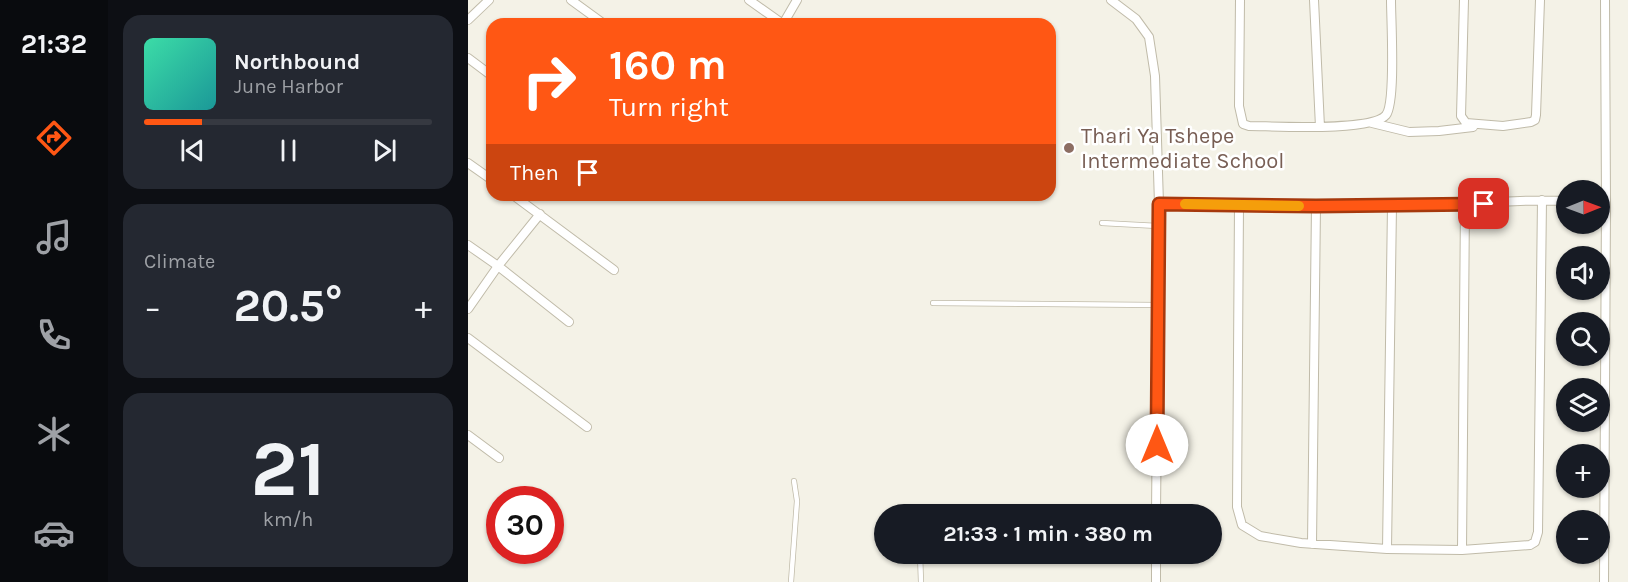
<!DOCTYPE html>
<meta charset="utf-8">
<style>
body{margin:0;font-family:Karla,sans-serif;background:#242831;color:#f1f3f6;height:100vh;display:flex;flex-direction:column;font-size:22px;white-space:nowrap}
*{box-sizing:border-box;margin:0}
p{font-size:20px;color:#9ea1a6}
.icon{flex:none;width:33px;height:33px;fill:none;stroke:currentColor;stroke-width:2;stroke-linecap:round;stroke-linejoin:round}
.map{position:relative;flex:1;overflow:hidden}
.sheet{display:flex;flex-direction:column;gap:15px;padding:15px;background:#0d0f14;width:360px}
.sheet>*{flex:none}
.banner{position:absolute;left:18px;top:18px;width:570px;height:183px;border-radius:18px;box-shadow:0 2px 4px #0004;background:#ff5714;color:#fff;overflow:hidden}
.needle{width:39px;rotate:89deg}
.controls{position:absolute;left:1088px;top:180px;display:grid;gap:12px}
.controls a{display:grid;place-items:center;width:54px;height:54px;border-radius:50%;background:#171b24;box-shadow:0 2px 4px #0004;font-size:30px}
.speed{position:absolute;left:18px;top:486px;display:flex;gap:12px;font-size:30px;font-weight:700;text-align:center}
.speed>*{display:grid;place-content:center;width:78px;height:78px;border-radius:50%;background:#171b24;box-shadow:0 2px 4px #0004;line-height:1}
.speed .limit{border:9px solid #d22;background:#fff;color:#111}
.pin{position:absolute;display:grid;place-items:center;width:51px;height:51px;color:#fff;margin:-26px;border-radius:12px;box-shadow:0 3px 9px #0006}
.me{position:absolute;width:66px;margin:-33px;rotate:0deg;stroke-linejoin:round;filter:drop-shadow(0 0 4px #0008)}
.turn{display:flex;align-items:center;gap:21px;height:126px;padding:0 24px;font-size:27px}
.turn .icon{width:78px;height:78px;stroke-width:2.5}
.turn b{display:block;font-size:42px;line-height:51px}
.then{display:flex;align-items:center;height:57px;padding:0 24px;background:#0003;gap:12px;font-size:22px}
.big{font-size:45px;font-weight:700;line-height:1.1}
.sheet .widget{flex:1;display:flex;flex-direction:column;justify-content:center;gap:9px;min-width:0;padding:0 21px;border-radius:18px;background:#242831}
.sheet .dial{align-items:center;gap:0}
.dial b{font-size:78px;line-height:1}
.song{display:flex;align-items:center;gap:18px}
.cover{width:72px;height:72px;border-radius:9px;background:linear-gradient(135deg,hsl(160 70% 55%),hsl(180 70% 35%))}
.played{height:6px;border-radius:3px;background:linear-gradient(90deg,#ff5714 20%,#363941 20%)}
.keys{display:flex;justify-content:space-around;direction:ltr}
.heat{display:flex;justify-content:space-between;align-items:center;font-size:33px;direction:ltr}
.trip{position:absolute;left:406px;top:504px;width:348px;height:60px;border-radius:30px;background:#171b24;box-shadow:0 2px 4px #0004;font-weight:700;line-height:60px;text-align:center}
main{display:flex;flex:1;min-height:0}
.tab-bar{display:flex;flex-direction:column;width:108px;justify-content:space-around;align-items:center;background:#090b0e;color:#9ea1a6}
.tab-bar .icon{width:42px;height:42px}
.tab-bar .current{color:#ff5714}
.tab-bar b{font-size:27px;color:#f1f3f6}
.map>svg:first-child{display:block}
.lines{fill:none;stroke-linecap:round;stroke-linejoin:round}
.service-casing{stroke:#c0bba9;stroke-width:6}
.minor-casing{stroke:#c0bba9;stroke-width:10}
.service{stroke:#fff;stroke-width:4.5}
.minor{stroke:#fff;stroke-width:8}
.route-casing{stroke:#a6390d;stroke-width:15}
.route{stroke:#ff5714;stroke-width:10}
.slow{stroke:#f59e0b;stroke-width:10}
.education-dot{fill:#8d6e63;stroke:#fff;stroke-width:2}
.labels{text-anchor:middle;stroke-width:5;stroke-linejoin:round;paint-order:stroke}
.education-label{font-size:22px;fill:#785e54;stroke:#fff;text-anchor:start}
</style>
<main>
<nav class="tab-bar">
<b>21:32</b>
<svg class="icon current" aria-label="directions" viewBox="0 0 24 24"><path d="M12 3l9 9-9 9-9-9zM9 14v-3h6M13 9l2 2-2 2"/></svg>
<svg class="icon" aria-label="music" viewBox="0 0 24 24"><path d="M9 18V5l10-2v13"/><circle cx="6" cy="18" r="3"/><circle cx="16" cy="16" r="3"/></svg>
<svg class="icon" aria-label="phone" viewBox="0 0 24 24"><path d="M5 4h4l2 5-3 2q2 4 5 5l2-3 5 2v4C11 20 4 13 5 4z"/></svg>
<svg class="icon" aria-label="climate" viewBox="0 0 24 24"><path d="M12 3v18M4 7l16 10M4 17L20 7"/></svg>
<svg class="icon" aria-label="car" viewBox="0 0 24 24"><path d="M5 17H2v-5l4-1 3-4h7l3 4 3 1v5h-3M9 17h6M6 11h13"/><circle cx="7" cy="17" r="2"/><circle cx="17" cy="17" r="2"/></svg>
</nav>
<section class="sheet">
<div class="widget">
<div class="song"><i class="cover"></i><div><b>Northbound</b><p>June Harbor</p></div></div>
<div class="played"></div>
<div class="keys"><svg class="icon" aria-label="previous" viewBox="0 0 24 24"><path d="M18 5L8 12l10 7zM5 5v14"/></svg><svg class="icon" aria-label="pause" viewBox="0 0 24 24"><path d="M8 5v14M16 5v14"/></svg><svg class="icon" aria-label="next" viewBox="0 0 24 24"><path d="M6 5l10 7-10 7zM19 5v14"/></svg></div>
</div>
<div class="widget"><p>Climate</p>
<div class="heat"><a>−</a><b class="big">20.5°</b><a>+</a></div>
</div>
<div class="widget dial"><b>21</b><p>km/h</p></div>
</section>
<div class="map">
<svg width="1160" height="582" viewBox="0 0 1160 582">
<rect width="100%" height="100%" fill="#f4f2e7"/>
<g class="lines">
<defs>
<path id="service" d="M 634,223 L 690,226
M 465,303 L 690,305
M 452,554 L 453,582
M 323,582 L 329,501 L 326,481"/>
<path id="minor" d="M 103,0 L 136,24
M 281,0 L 315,24
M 643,0 L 668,19 L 681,37 L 687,76 L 691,204 L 688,514
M 772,0 L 771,106 L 775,124 L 781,126 C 805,126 904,132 918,115 C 928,102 923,21 923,0
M 846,0 L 852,127
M 996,0 L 993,116 L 998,123 L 1035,126 L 1063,122 L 1067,120 L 1068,115 L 1072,0
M 0,20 L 21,0
M 315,24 L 329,0
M 0,58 L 24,76
M 904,123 L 941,132 L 971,131 L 1005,127
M 0,163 L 24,180
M 45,195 L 146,270
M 192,195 L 205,195
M 691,204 C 778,205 865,207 952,206 C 1000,205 1050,198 1098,201
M 771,205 L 769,507 L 774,525 L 792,536 L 833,543 L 919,549 L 994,550 L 1062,545 L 1067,542 L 1070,532 L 1074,200
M 0,245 L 30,266 L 101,322
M 0,309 L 30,266 L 72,214
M 0,338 L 119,427
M 0,435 L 31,458
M 844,544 L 848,206
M 919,549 L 924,206
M 994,550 L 997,205
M 688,582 L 688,554
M 1136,582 L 1138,204 L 1137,0"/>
</defs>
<use href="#service" class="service-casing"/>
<use href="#minor" class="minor-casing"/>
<use href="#service" class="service"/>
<use href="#minor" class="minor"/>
</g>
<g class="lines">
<defs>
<path id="route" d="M 689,445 L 691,204 L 848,206 L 1016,204"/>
</defs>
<use href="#route" class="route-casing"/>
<use href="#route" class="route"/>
<path class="slow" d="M 717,204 L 831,206"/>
</g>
<circle class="education-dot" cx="601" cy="148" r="6"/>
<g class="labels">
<g class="education-label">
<text x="613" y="143">Thari Ya Tshepe<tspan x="613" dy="25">Intermediate School</tspan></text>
</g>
</g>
</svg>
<div class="controls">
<a><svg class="needle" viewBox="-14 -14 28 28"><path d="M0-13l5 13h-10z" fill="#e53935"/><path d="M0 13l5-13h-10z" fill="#9ea1a6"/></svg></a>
<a><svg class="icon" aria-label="sound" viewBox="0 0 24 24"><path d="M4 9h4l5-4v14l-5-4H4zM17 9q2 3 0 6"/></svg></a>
<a><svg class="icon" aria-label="search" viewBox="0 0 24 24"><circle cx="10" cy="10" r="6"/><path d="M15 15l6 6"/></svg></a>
<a><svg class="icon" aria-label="layers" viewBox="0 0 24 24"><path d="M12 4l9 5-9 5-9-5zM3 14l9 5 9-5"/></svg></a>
<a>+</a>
<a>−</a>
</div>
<div class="speed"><div class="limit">30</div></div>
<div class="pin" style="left:1016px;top:204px;background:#d93025"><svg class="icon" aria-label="arrive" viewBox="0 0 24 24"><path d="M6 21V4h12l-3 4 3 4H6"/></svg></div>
<svg class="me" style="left:689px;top:445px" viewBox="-20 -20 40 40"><circle r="19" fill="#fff"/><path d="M0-13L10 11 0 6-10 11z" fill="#ff5714"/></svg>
<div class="trip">21:33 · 1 min · 380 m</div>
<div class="banner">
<div class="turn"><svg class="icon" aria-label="right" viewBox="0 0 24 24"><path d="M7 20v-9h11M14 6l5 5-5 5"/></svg><div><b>160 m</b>Turn right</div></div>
<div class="then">Then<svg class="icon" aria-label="arrive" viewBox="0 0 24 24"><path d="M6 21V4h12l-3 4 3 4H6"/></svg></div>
</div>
</div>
</main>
